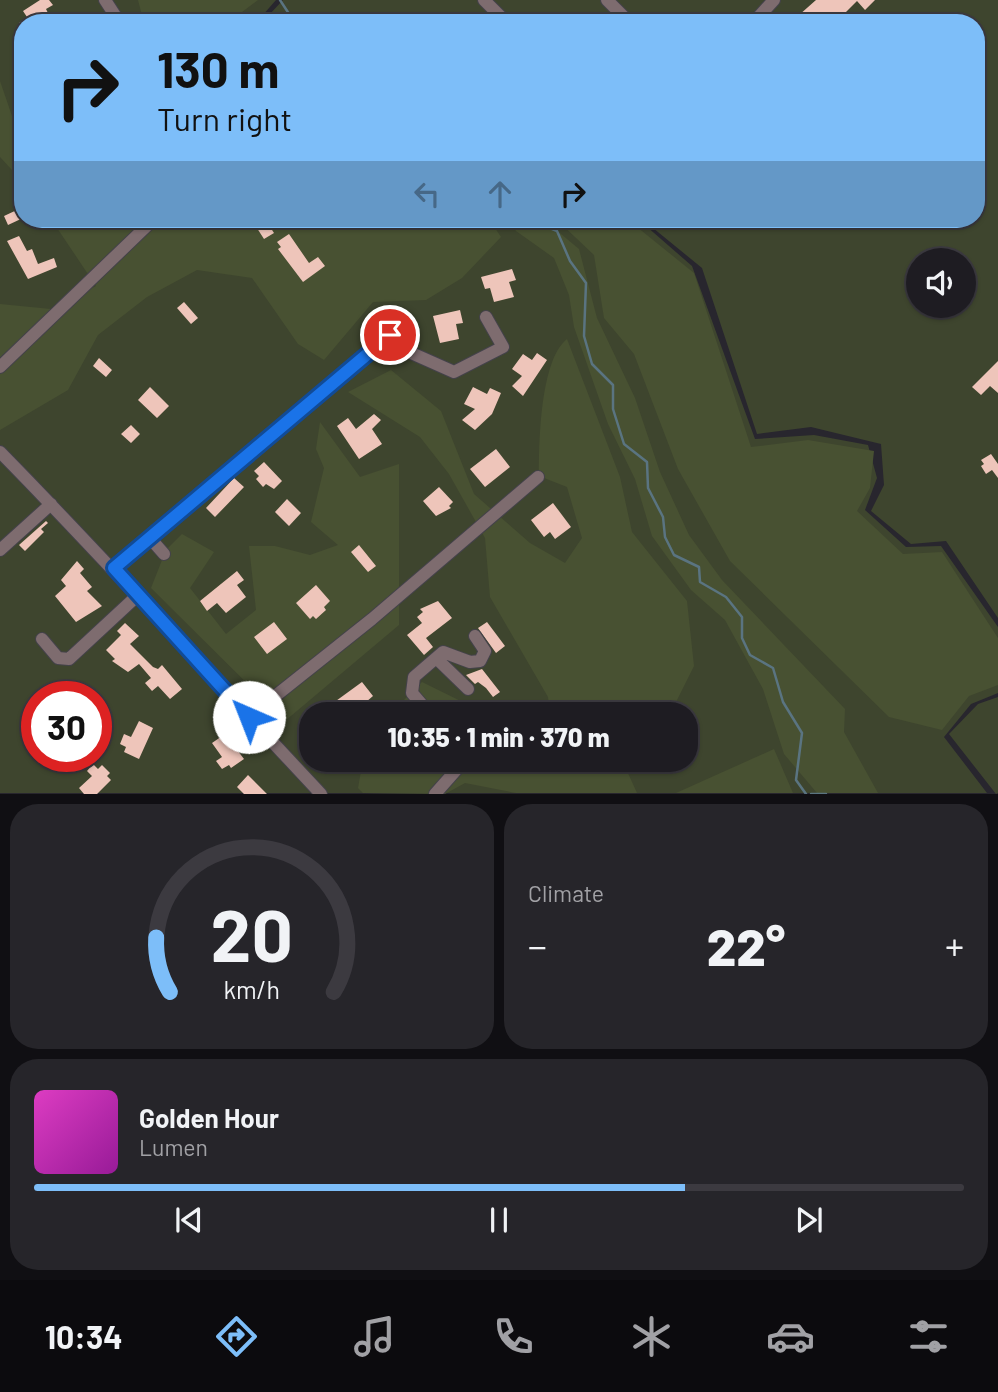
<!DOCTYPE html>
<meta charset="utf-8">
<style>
body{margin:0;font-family:Barlow,sans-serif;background:#26252a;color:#f1f3f6;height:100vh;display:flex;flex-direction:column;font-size:26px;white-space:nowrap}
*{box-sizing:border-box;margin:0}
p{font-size:23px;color:#a1a1a5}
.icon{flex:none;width:38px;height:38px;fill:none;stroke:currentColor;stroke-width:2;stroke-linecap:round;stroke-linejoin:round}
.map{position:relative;height:794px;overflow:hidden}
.details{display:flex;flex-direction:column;gap:10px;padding:10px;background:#100f13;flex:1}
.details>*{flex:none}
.hud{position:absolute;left:14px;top:14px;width:971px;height:214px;border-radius:28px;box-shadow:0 2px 5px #0004,0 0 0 2px #3c3a40;background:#7dbef9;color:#111;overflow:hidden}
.controls{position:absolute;left:906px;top:248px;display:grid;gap:14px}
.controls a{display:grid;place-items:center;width:70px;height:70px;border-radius:50%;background:#1e1c22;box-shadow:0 2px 5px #0004,0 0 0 2px #3c3a40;font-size:35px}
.speed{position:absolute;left:21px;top:681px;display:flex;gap:14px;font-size:35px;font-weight:700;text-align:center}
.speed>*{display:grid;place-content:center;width:91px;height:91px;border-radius:50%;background:#1e1c22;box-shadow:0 2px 5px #0004,0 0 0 2px #3c3a40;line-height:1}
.speed .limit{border:10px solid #d22;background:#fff;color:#111}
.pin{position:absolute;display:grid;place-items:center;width:60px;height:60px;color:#fff;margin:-30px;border:4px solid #fff;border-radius:50%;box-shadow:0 2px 7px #0007}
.me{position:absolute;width:77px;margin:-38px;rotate:316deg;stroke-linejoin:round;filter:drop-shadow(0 0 5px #0008)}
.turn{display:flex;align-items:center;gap:24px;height:147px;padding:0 28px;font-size:32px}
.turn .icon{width:91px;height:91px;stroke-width:2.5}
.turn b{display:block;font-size:49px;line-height:60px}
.lanes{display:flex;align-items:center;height:66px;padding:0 28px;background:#0003;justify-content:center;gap:35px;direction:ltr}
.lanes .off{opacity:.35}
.big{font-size:52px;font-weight:800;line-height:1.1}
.details .card{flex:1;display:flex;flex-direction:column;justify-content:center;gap:10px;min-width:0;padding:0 24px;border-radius:28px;background:#26252a}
.details .dial{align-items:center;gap:0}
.dial svg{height:182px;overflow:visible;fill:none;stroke:#3c3a40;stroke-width:7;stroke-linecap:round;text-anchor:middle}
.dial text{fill:#f1f3f6;stroke:none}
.song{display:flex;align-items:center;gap:21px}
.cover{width:84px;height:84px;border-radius:10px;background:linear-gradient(135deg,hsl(310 70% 55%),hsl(300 70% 35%))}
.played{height:7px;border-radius:4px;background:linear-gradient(90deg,#7dbef9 70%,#3c3a40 70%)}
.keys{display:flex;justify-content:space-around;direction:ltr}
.heat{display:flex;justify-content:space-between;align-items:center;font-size:38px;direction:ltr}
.details .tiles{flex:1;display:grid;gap:10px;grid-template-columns:1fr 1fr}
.card:last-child{grid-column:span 2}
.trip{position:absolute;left:299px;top:702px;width:399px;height:70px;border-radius:28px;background:#1e1c22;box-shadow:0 2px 5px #0004,0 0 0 2px #3c3a40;font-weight:800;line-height:70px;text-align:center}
.tab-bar{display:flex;height:112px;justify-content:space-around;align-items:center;background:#0c0b0e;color:#a1a1a5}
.tab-bar .icon{width:49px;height:49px}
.tab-bar .active{color:#7dbef9}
.tab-bar b{font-size:32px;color:#f1f3f6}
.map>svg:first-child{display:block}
.green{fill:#3e452e;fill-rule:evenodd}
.forest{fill:#485132}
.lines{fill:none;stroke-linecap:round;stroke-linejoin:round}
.stream{stroke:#5a7481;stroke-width:2.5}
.building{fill:#eec5ba}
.street-casing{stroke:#44424a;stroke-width:14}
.street{stroke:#7e6c6f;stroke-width:12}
.route-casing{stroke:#114b97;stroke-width:18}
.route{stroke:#1a73e8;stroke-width:12}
</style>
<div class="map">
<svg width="998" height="794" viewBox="0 0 998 794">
<rect width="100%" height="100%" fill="#28262e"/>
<path class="green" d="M 0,0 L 276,0 L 262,16 L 275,23 L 23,23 L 23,219 L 638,219 L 692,266 L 755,439 L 814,435 L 868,445 L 877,478 L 865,510 L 906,547 L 941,546 L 998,627 L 998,693 L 971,704 L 944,737 L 987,793 L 0,793 ZM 37,696 L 96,696 L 96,756 L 37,756 ZM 312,714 L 686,714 L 686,760 L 312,760 Z
M 283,0 L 998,0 L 998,618 L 946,541 L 911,544 L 871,511 L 884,485 L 881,444 L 811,427 L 757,434 L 702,268 L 642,219 L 976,219 L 976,23 L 284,23 L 269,15 ZM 919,261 L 964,261 L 964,306 L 919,306 Z
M 998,697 L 998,793 L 996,794 L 949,734 L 978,704 Z"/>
<path class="forest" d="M 138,0 L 258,0 L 242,12 L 259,23 L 144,23 Z
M 0,81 L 23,148 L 23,182 L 0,157 Z
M 51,219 L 185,219 L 192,230 L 221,219 L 489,219 L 501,237 L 462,278 L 426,300 L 373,302 L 324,360 L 298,344 L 252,278 L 197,270 L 147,297 L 98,335 L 68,390 L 0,430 L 0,304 L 51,309 L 96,286 Z
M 507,219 L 543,219 L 579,249 L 597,318 L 635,398 L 660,472 L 689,535 L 722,580 L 845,709 L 844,732 L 878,793 L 817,793 L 784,754 L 763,689 L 725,620 L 691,590 L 652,536 L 635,479 L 608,424 L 574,327 L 569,295 L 554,258 L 516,231 Z
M 556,219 L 627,219 L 694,273 L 751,447 L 808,440 L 874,451 L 870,488 L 857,511 L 903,554 L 942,552 L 998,638 L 998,685 L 969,696 L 942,730 L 889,717 L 730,561 L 678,469 L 634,354 L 604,318 L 594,255 Z
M 567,339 L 620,477 L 632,532 L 687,601 L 694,666 L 674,706 L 662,714 L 550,714 L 548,697 L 490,597 L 485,538 L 449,474 L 420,437 L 348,392 L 391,370 L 441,411 L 474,494 L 530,543 L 565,563 L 582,538 L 567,487 L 539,476 C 539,443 540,360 567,339 Z
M 320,422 L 360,477 L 399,464 L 399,625 L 285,721 L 151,588 L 166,550 L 182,534 L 214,552 L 190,588 L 226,634 L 256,610 L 249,546 L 275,546 L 310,555 L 338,545 L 311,522 L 324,468 L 316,449 Z
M 422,682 L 487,714 L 390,714 Z
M 774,749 L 793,793 L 676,793 Z
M 363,760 L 622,760 L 637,793 L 516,793 L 465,783 L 445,794 L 363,793 L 358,788 Z"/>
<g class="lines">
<path class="stream" d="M 280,0 L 295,23
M 528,219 L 557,231 L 570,261 L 586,283 L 584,336 L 592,364 L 613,385 L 613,409 L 624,444 L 647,462 L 648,488 L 663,517 L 665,537 L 674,555 L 699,567 L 700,582 L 726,597 L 742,617 L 742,638 L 750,655 L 773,668 L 783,702 L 802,733 L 796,780 L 806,794
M 811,794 L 826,794"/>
</g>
<path class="building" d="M 40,0 L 49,0 L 53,5 L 46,9 L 53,23 L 19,23 L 27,17 L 23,11 Z
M 816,0 L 875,0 L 865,10 L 857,1 L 835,23 L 790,23 Z
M 19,209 L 23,218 L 8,225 L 4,216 Z
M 258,219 L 265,219 L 274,233 L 264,239 L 253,222 Z
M 289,234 L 309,263 L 318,257 L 325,266 L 303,282 L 278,249 L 281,247 L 277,242 Z
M 19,236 L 27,251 L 32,249 L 38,264 L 54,258 L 57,267 L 28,279 L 7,241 Z
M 512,269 L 516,280 L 509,282 L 514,297 L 494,302 L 490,288 L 485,289 L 481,277 Z
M 184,302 L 198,318 L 191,324 L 177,308 Z
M 460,310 L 463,323 L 456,324 L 459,339 L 440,343 L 433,316 Z
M 537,353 L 547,360 L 523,396 L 512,386 L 522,376 L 512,369 L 523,354 L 532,360 Z
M 99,358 L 112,370 L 106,377 L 93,366 Z
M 998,361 L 998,393 L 990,386 L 981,395 L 972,387 Z
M 150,387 L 169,406 L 157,418 L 138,400 Z
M 473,387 L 487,394 L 490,388 L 501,393 L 492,414 L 475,430 L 462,420 L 475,409 L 464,404 Z
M 374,414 L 381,420 L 372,429 L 382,444 L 359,459 L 337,426 L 348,418 L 356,429 Z
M 131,425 L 140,434 L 131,443 L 121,434 Z
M 496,449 L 510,467 L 485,487 L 470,469 Z
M 991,454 L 998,464 L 998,478 L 992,470 L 986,474 L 981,466 L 984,464 L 981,460 Z
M 264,462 L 282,481 L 274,489 L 266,484 L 263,487 L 256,479 L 259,476 L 254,471 Z
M 234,478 L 244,487 L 215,517 L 206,508 Z
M 439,487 L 453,502 L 449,506 L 451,508 L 436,516 L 423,501 Z
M 287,499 L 301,513 L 289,526 L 275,512 Z
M 553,503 L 571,527 L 555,539 L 550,532 L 544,537 L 531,520 Z
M 46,521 L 48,523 L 41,529 L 44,532 L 25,551 L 19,545 Z
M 359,545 L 376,566 L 368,572 L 351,552 Z
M 77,561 L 84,569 L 80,573 L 92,587 L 87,591 L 102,606 L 76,622 L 55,596 L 66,586 L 61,580 Z
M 237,571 L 244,580 L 237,585 L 246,597 L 226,613 L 217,603 L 207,611 L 200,601 Z
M 316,585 L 330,601 L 324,607 L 326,610 L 316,619 L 313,616 L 310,619 L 296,603 Z
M 438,601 L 452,618 L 426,638 L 433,647 L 424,655 L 407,635 L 422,623 L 417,617 L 423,612 L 420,609 Z
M 274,622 L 287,639 L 267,654 L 254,637 Z
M 487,622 L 505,646 L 496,653 L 478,628 Z
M 125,623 L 139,636 L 130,644 L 153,667 L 158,669 L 162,665 L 182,689 L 170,699 L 158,686 L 152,691 L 145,683 L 151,678 L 139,664 L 128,672 L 112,661 L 115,659 L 106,650 L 121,635 L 117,631 Z
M 482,669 L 500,692 L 493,697 L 486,688 L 478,682 L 475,684 L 466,675 Z
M 362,682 L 373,696 L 352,714 L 348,708 L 341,714 L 318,714 Z
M 139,721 L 153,728 L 139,759 L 124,752 L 126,747 L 120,744 L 124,734 L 131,737 Z
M 225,734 L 244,759 L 231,768 L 229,765 L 222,769 L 216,761 L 222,757 L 212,743 Z
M 93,764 L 98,769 L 102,765 L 110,773 L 107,776 L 111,780 L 97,794 L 84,794 L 79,788 L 92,776 L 87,771 Z
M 248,775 L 267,794 L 244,794 L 237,787 Z"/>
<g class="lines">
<defs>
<path id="street" d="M 105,0 L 120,23
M 484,0 L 507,23
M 607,0 L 630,23
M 753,23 L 774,0
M 0,367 L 154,219
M 0,452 C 110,564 214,680 321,794
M 150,538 L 164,554
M 0,550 L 51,504
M 114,568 L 390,335 L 409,352 L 454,372 L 503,347 L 486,317
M 42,639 L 58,658 L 69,659 L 138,595
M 436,658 L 468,689
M 430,714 L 412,693 L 414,677 L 443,652 L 470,662 L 480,661 L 485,651 L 475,636
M 249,717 L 372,619 L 538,477
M 435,794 L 465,760"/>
</defs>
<use href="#street" class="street-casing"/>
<use href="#street" class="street"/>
</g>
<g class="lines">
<defs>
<path id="route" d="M 249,717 L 114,568 L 390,335"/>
</defs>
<use href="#route" class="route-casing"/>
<use href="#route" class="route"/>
</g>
</svg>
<div class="controls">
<a><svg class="icon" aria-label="sound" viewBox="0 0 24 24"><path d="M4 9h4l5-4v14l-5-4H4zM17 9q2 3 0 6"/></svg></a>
</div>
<div class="speed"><div class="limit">30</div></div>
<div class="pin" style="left:390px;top:335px;background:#d93025"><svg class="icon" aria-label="arrive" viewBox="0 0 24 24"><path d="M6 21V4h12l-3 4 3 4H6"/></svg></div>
<svg class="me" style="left:249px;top:717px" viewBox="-20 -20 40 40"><circle r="19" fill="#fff"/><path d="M0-13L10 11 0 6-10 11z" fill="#1a73e8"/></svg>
<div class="trip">10:35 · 1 min · 370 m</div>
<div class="hud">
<div class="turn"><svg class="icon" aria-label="right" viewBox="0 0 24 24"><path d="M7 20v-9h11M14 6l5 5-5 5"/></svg><div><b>130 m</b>Turn right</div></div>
<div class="lanes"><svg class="icon off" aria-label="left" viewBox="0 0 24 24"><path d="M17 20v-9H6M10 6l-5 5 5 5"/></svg><svg class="icon off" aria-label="ahead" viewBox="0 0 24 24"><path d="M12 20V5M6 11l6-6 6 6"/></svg><svg class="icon" aria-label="right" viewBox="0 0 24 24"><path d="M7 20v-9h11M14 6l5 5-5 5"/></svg></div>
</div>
</div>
<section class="details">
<div class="tiles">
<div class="card dial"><svg viewBox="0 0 100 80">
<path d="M14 69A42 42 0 1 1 86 69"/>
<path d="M14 69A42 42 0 0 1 8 45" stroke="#7dbef9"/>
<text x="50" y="56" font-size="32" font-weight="700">20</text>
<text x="50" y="72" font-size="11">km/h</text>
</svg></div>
<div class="card"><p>Climate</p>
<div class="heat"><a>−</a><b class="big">22°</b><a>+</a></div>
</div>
<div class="card">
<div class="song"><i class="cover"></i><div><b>Golden Hour</b><p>Lumen</p></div></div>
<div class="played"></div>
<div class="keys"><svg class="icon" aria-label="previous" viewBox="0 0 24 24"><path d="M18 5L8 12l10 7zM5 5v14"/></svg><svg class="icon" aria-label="pause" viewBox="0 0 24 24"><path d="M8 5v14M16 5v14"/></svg><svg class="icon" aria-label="next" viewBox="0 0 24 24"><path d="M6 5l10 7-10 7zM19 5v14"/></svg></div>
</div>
</div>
</section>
<nav class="tab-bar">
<b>10:34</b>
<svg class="icon active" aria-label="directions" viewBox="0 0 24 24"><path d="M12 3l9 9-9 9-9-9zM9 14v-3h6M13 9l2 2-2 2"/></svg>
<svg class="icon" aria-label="music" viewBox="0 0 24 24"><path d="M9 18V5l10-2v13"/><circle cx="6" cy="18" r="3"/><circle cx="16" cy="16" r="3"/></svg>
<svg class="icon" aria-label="phone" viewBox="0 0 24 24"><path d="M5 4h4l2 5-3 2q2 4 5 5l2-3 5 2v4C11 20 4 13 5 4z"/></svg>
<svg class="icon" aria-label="climate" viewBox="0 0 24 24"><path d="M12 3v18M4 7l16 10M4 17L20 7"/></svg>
<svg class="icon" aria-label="car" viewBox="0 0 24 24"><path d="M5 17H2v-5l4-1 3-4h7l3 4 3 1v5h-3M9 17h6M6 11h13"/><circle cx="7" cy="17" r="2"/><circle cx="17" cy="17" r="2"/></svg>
<svg class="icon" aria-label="filters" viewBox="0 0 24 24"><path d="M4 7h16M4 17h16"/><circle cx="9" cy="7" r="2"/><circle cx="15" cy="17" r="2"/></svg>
</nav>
